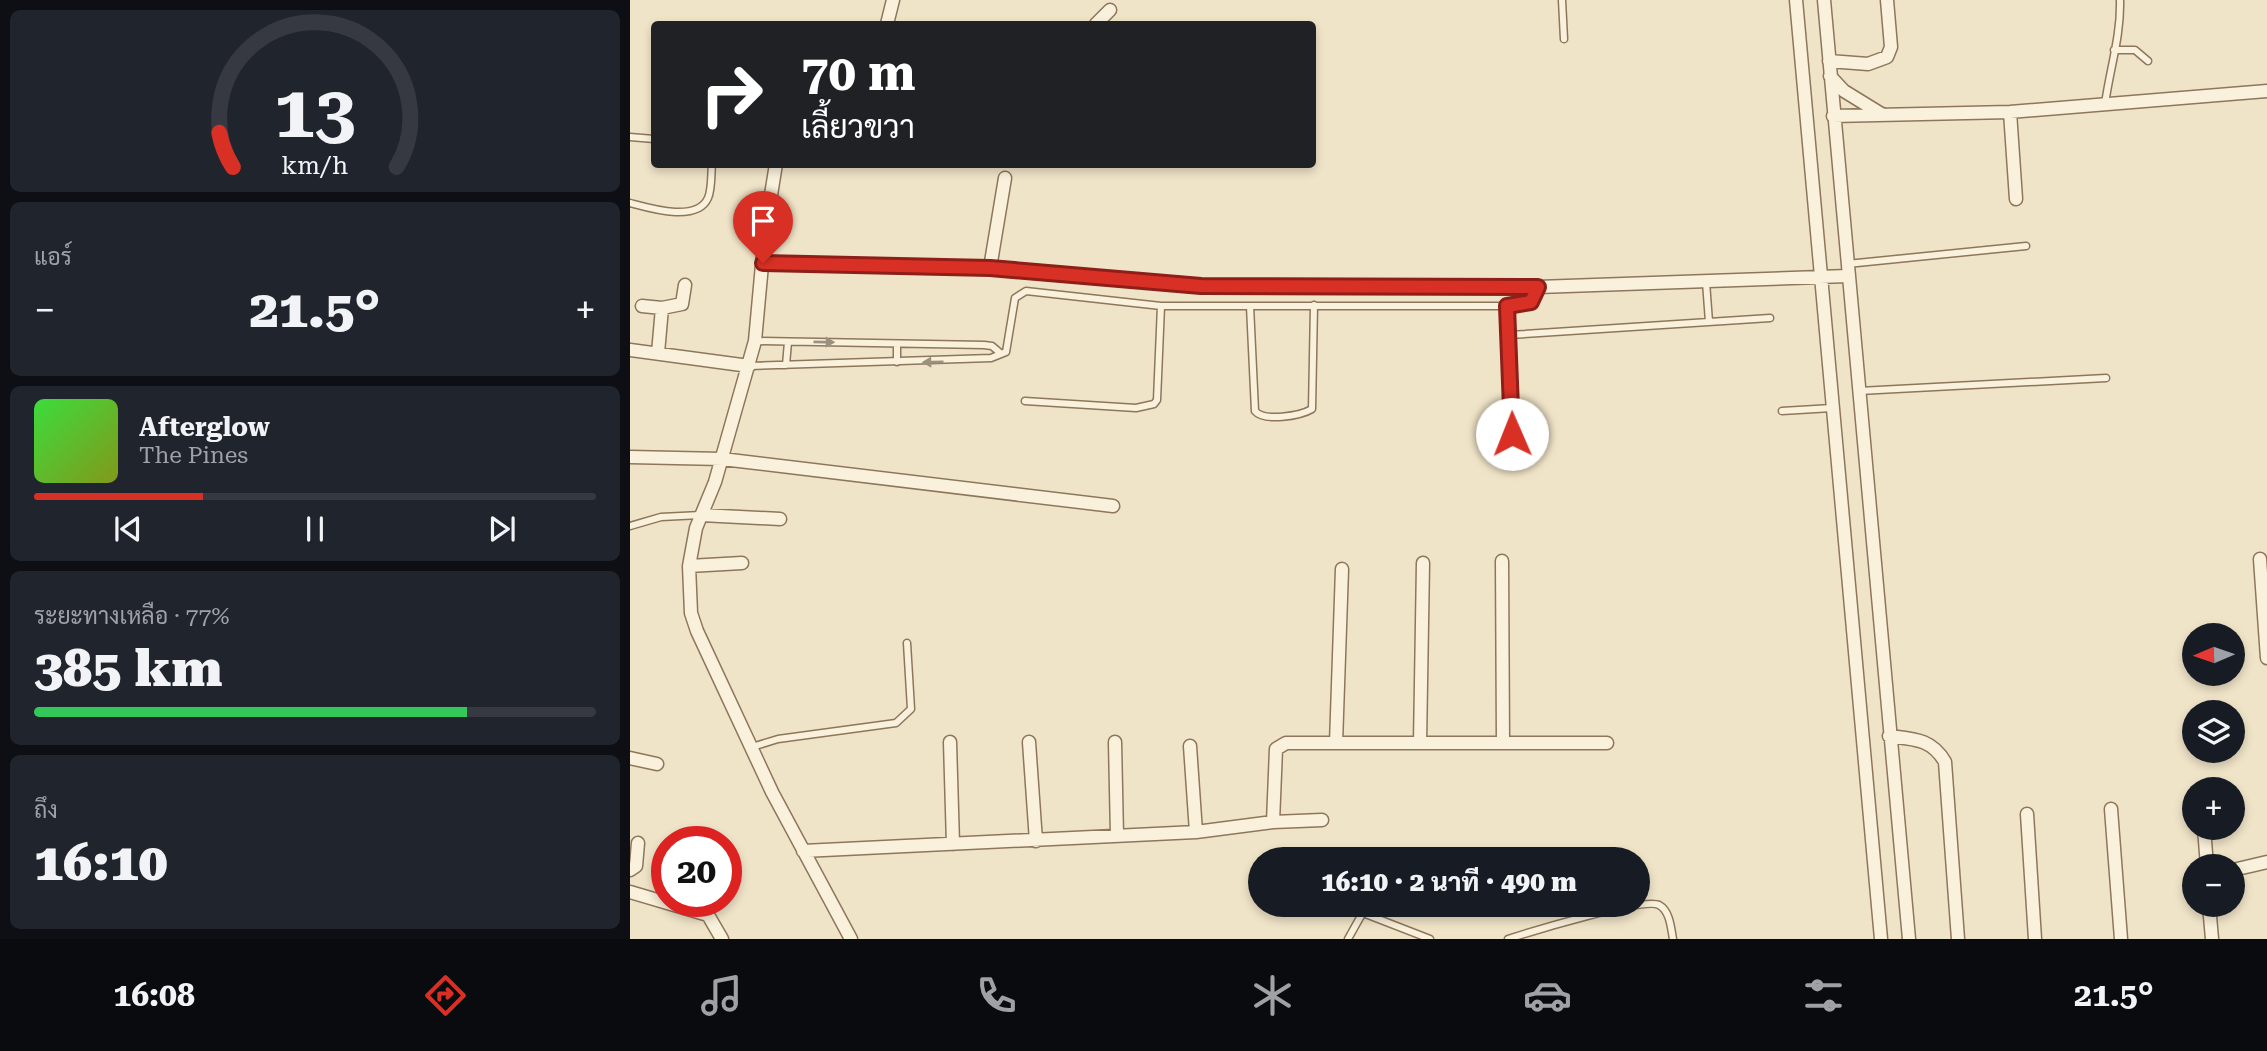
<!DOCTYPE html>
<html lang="th">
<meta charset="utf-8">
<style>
body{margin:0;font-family:"Roboto Serif",Sarabun,serif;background:#20242c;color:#f1f3f6;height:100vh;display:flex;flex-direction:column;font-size:26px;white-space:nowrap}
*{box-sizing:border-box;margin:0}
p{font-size:23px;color:#9ea1a6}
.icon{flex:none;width:38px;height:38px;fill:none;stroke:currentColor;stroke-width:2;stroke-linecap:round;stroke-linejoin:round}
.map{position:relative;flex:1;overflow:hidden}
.sheet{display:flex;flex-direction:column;gap:10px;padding:10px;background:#0d0f14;width:630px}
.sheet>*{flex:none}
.guide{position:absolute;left:21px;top:21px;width:665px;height:147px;border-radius:7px;box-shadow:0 4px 10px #0003;background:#202124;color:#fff;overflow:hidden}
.needle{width:46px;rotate:268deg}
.controls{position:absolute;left:1552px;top:623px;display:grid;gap:14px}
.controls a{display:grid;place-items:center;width:63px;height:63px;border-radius:50%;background:#171b24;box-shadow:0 4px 10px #0003;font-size:35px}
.speed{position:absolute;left:21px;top:826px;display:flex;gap:14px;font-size:35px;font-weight:700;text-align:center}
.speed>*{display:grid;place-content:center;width:91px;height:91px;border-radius:50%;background:#171b24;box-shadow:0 4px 10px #0003;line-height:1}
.speed .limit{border:10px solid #d22;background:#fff;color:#111}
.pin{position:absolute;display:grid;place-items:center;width:60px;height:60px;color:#fff;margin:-72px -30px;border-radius:50% 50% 50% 0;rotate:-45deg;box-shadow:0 0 7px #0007}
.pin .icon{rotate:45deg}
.me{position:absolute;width:77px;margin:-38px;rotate:359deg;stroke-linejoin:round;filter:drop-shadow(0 0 5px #0008)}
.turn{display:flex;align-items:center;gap:24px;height:147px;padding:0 35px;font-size:32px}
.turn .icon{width:91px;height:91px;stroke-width:2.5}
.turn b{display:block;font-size:49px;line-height:60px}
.big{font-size:52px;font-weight:800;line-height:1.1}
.sheet .card{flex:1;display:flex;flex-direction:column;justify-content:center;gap:10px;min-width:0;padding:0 24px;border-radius:10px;background:#20242c}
.sheet .dial{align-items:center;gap:0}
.dial svg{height:182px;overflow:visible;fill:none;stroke:#363941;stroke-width:7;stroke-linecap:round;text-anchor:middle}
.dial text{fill:#f1f3f6;stroke:none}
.song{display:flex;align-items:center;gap:21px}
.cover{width:84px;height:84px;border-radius:10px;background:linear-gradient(135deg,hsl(120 70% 55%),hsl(70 70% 35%))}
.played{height:7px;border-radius:4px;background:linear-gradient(90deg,#d93025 30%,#363941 30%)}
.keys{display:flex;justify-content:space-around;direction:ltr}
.heat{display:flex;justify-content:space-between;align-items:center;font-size:38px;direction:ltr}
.charge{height:10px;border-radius:5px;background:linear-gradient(90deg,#34c759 77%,#363941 0)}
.trip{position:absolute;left:618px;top:847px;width:402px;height:70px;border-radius:35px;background:#171b24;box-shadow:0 4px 10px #0003;font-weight:800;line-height:70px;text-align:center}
.dock{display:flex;height:112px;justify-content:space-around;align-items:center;background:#090b0e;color:#9ea1a6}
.dock .icon{width:49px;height:49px}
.dock .on{color:#d93025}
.dock b{font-size:32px;color:#f1f3f6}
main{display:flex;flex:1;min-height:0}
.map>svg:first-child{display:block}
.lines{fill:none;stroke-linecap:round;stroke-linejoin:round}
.lane-casing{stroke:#8d765c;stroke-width:9}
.street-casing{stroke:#8d765c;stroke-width:15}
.lane{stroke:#faf1dc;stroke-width:6}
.street{stroke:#faf1dc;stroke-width:12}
.oneway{fill:#9c907e}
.route-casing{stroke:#8d1f18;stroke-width:18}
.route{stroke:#d93025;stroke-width:12}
</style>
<main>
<section class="sheet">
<div class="card dial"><svg viewBox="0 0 100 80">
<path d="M14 69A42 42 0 1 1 86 69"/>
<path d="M14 69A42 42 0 0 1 8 54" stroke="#d93025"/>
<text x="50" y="56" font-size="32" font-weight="700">13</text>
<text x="50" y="72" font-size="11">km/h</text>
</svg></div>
<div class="card"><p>แอร์</p>
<div class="heat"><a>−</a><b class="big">21.5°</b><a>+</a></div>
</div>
<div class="card">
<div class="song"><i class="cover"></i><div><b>Afterglow</b><p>The Pines</p></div></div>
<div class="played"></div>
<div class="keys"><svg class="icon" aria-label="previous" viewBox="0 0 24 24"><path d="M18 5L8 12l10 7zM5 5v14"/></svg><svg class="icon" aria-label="pause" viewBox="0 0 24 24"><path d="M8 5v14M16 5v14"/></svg><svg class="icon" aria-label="next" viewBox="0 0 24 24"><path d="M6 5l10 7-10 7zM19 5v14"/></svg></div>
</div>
<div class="card"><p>ระยะทางเหลือ · 77%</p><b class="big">385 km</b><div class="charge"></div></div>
<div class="card"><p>ถึง</p><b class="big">16:10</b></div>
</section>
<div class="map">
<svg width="1637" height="939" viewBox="0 0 1637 939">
<rect width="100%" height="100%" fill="#f0e4c8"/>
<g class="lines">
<defs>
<path id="lane" d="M 932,0 L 934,39
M 1484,50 L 1505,50 L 1518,61
M 1475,104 C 1480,68 1491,36 1490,0
M 0,137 L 24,139
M 0,203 C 19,208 67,223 78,198 C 82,189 81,174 82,164
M 1217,264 L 1396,246
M 1076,282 L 1079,322
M 620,306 L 625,411 C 634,422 670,416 682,409 L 684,305
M 877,306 L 880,335 L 1140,318
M 880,335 L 882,434
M 125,341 L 354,345 L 362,346 L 369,352
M 267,362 L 267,344
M 156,365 L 158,342
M 119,366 L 361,358 L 376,352 L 385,298 L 396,291 L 531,306
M 1229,391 L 1476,378
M 395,401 L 506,408 L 524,404 L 527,400 L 531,306 L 877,306 L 901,302 L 908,287
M 1152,411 L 1202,408
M 0,526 L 31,517 L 71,515
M 122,747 L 148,739 L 266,723 L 281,709 L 277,643
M 733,913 L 800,939
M 718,939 L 737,905
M 878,939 C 900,932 1014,897 1029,905 C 1040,911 1041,928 1043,939"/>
<path id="street" d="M 1166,0 L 1251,939
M 1194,0 L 1279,939
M 257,24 L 263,0
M 466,24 L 480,10
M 1199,61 L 1238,64 L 1257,57 L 1261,47 L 1257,0
M 1200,76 L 1214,91 L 1253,115
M 1380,112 L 1386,199
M 1203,116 L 1380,112 L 1637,91
M 146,164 L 135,232 L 125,341 L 85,482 L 66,528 L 59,566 L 61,613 L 67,631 L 142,792 L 221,939
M 133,263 L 360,268 L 571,286 L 908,287 L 1217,276
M 360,268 L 375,178
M 12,306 L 32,308
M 0,350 L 119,366
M 28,353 L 32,308 L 52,304 L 55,285
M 0,457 L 92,459 L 483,506
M 71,515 L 150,519
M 1630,559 L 1637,658
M 872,561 L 873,743
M 59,566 L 112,563
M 1259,736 C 1284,739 1302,739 1315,762 L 1328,939
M 320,742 L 323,844
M 399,742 L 406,841
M 485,742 L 487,836
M 706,743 L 712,569
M 790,743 L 793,563
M 560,746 L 566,832
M 0,758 L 27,764
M 1481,809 L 1491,939
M 1397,814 L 1405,939
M 643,822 L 692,820
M 1574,828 L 1577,866
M 173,851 L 566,832 L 643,822 L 646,749 L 656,743 L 977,743
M 0,870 L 6,866 L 8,843
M 1603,870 L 1637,862
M 0,892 L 78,915 L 92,939
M 1579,905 L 1582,939"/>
</defs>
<use href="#lane" class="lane-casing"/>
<use href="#street" class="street-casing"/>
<use href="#lane" class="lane"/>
<use href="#street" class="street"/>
</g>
<defs><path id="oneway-solid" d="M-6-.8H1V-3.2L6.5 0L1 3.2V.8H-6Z" transform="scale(1.75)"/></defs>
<g class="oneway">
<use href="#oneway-solid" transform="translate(194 342) rotate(1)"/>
<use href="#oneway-solid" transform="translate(303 362) rotate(179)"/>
</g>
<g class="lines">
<defs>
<path id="route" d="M 133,263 L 360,268 L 571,286 L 908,287 L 901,302 L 877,306 L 882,434"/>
</defs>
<use href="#route" class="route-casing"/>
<use href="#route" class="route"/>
</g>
</svg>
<div class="controls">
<a><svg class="needle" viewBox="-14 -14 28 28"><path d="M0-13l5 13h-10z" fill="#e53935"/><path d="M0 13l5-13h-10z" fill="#9ea1a6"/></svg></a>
<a><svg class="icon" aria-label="layers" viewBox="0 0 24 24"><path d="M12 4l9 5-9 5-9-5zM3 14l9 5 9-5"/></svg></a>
<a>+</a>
<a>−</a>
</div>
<div class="speed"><div class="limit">20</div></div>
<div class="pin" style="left:133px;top:263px;background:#d93025"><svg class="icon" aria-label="arrive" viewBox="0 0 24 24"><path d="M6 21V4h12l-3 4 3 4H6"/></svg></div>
<svg class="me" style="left:882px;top:434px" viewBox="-20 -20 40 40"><circle r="19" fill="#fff"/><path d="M0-13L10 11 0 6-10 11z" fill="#d93025"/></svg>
<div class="trip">16:10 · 2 นาที · 490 m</div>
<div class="guide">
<div class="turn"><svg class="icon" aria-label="right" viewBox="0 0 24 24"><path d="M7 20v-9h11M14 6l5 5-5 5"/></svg><div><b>70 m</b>เลี้ยวขวา</div></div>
</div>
</div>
</main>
<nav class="dock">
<b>16:08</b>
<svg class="icon on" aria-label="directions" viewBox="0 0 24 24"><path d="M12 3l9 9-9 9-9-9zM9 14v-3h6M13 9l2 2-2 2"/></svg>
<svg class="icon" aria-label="music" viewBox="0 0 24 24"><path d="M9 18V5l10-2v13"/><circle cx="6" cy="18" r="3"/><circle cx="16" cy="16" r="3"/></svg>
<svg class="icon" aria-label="phone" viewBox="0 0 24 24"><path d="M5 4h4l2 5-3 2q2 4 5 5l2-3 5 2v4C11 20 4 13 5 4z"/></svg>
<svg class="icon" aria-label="climate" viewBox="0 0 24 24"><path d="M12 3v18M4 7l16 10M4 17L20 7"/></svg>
<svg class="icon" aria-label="car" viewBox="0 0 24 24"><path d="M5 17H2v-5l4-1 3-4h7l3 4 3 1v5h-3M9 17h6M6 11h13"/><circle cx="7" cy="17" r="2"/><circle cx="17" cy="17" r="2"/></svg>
<svg class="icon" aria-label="filters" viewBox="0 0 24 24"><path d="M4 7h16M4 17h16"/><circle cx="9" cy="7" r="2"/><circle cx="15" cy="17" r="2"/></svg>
<b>21.5°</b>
</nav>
